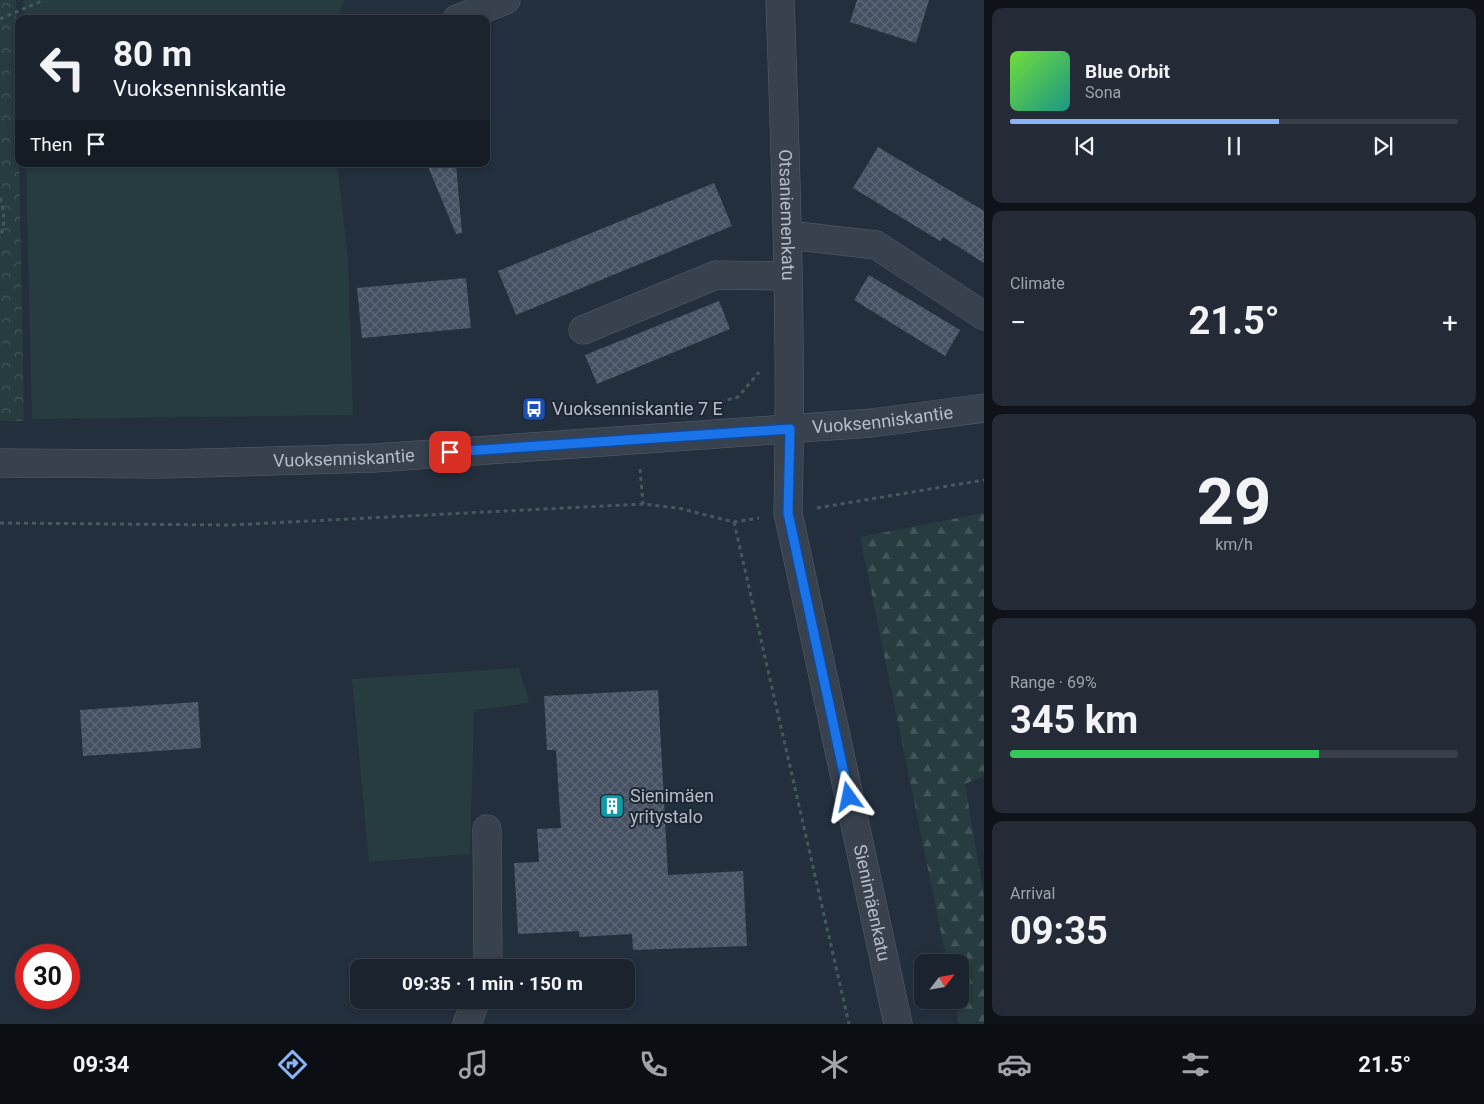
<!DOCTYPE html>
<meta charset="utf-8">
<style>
body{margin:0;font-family:Roboto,sans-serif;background:#242b36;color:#f1f3f6;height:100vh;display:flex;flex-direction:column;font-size:19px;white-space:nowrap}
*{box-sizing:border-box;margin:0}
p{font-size:16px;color:#a0a4aa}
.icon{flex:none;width:28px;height:28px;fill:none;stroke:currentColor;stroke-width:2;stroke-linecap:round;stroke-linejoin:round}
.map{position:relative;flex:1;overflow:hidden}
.drawer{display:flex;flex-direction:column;gap:8px;padding:8px;background:#0f1319;width:500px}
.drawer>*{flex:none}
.guide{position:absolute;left:15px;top:15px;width:475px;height:152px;border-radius:10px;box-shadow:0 2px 8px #0003,0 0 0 1px #39404a;background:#1b232e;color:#f1f3f6;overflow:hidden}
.needle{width:32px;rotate:59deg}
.buttons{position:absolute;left:914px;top:954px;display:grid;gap:10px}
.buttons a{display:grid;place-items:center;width:55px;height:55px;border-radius:10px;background:#1b232e;box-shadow:0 2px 8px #0003,0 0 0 1px #39404a;font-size:25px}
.speed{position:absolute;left:15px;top:944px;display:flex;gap:10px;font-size:25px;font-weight:700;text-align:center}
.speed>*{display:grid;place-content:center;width:65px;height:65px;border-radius:50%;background:#1b232e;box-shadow:0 2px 8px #0003,0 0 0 1px #39404a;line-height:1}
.speed .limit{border:8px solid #d22;background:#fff;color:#111}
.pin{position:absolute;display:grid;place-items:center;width:42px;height:42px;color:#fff;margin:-21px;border-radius:10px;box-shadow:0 2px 8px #0006}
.me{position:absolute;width:55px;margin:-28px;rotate:348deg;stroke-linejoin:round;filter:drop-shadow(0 0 4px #0008)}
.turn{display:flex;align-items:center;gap:18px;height:105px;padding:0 15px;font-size:22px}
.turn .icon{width:65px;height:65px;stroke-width:2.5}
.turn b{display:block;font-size:35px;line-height:42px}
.then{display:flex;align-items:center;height:48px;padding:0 15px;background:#0003;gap:10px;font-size:19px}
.big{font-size:38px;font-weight:700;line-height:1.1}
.drawer .widget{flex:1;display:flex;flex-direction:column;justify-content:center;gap:8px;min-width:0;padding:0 18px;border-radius:10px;background:#242b36}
.drawer .dial{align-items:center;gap:0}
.dial b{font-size:65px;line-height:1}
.song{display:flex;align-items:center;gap:15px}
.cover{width:60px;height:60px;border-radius:8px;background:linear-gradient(135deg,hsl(100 70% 55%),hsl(170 70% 35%))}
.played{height:5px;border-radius:2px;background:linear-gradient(90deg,#8ab4f8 60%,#39404a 60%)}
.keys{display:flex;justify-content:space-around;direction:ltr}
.heat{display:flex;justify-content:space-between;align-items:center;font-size:28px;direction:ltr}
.charge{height:8px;border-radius:4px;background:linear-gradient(90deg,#34c759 69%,#39404a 0)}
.trip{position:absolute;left:350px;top:959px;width:285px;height:50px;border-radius:10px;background:#1b232e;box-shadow:0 2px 8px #0003,0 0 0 1px #39404a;font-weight:700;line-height:50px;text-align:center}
.dock{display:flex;height:80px;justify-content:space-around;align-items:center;background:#0b0e12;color:#a0a4aa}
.dock .icon{width:35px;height:35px}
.dock .active{color:#8ab4f8}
.dock b{font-size:22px;color:#f1f3f6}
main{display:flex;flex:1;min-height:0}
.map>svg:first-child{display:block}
.grass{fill:#263c3f}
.forest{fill:url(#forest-firs)}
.park{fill:url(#park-crowns)}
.building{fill:url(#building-cross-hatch)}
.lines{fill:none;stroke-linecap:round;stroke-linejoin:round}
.minor-casing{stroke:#565f6c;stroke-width:29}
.path{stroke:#44595c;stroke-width:3;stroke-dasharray:4 4;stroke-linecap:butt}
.minor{stroke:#38414e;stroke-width:28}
.route-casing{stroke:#114b97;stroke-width:12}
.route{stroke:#1a73e8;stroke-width:9}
.labels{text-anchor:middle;stroke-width:4;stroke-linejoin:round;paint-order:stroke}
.street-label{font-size:18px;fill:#b4bcc9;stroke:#1d2633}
.poi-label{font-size:18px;fill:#b4bcc9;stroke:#1d2633;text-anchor:start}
</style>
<main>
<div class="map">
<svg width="984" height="1024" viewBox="0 0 984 1024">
<defs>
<pattern id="forest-firs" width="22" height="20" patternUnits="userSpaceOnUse" patternTransform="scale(1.25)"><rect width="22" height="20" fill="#263c3f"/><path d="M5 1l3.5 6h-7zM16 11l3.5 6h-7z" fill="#435659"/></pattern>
<pattern id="park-crowns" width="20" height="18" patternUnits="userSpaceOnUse" patternTransform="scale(1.25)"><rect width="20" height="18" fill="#263c3f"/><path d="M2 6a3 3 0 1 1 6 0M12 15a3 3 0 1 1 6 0" fill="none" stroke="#435659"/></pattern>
<pattern id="building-cross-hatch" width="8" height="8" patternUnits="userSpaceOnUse" patternTransform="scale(1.25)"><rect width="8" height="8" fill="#455162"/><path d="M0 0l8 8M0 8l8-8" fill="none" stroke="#5d6877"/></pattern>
</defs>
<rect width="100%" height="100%" fill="#242f3e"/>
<path class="grass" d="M 23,0 L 344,0 L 337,19 L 24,19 Z
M 26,164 L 337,164 L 348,257 L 353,415 L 32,419 Z
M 519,668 L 529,703 L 474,710 L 470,854 L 369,862 L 352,679 Z"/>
<path class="forest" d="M 984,513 L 984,776 L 965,784 L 984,897 L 984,1024 L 959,1024 L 954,1000 L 960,1000 L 960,962 L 947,962 L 860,537 Z"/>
<path class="park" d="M 0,0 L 16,0 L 24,421 L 0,421 Z"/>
<path class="building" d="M 857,0 L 929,0 L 916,43 L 850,22 Z
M 878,147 L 984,211 L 984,263 L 943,237 L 940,241 L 853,188 Z
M 427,164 L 456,164 L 462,233 L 456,234 Z
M 714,183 L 732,226 L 516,315 L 498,271 Z
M 869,275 L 960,330 L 945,356 L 854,300 Z
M 466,278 L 471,328 L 362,338 L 357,288 Z
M 719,301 L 730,329 L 597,384 L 585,355 Z
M 658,690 L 668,875 L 743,871 L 747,946 L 633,950 L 632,934 L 579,937 L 579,931 L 518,934 L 514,863 L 539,862 L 537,829 L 561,828 L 556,750 L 547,750 L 544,696 Z
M 198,702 L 201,748 L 83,756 L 80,710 Z"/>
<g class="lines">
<defs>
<g id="minor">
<path id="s1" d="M 780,0 C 786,171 792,342 788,513 L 898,1024"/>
<path d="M 457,19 L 506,0"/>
<path d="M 788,235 L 876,245 L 984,316"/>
<path d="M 583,330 L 716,275 L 788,276"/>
<path id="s2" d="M 0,463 L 164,464 L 375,458 L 872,423 L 984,408"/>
<path d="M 487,829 L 488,968"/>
<path d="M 467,1024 L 476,1000"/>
</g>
</defs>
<use href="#minor" class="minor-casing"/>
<path class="path" d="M 0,19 L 44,0
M 0,198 C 5,212 5,224 0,238
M 720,402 L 738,397 L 759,372
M 640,469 L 643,504
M 817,508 L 984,480
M 734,522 L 849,1024
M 0,523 L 231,525 L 643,504 L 678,508 L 734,522 L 759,518"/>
<use href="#minor" class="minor"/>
</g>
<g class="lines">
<defs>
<path id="route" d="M 450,452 L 790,429 L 788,513 L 849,797"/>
</defs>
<use href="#route" class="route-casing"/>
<use href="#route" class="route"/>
</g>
<defs>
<symbol id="bus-square" viewBox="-11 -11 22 22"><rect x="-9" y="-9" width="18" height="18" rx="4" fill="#1a4fb4" stroke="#1d2633"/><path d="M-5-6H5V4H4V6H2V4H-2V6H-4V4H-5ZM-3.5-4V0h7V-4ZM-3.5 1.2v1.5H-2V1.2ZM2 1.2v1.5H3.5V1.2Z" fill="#fff"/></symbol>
<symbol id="building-square" viewBox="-11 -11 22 22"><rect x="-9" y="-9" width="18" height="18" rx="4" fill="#0f9aa8" stroke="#1d2633"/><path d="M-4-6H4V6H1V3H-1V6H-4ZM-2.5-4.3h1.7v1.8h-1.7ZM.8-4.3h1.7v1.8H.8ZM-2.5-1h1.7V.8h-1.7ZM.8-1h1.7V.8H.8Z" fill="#fff"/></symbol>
</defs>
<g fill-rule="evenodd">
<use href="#bus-square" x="520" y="395" width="28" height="28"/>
<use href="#building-square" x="598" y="792" width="28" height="28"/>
</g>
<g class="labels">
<g class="street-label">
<text dy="6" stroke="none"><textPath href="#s1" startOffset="215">Otsaniemenkatu</textPath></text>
<text dy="6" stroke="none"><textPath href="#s2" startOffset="884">Vuoksenniskantie</textPath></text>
<text dy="6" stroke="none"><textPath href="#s2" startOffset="344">Vuoksenniskantie</textPath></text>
<text dy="6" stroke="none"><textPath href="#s1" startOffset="912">Sienimäenkatu</textPath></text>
</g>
<g class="poi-label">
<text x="552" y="415">Vuoksenniskantie 7 E</text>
<text x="630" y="802">Sienimäen<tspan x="630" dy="21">yritystalo</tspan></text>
</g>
</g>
</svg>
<div class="buttons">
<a><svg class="needle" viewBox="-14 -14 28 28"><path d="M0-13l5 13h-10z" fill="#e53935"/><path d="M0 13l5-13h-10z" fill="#a0a4aa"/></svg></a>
</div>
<div class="speed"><div class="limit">30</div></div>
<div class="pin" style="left:450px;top:452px;background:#d93025"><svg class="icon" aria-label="arrive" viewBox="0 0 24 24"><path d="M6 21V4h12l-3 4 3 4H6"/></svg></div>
<svg class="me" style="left:849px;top:797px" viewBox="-20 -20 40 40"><path d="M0-17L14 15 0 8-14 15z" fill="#1a73e8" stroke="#fff" stroke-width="4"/></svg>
<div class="trip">09:35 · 1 min · 150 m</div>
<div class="guide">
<div class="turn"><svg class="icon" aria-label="left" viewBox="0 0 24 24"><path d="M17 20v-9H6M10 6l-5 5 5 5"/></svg><div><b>80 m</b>Vuoksenniskantie</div></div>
<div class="then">Then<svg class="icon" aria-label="arrive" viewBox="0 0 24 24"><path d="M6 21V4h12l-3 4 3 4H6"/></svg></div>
</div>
</div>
<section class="drawer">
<div class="widget">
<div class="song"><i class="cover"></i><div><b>Blue Orbit</b><p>Sona</p></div></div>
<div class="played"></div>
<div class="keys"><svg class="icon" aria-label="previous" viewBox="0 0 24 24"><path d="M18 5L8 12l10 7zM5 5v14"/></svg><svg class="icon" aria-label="pause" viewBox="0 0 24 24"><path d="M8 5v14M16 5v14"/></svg><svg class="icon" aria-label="next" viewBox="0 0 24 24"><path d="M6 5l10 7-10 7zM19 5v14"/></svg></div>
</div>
<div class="widget"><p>Climate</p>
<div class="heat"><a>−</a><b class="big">21.5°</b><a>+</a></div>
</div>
<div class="widget dial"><b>29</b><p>km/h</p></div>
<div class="widget"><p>Range · 69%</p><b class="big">345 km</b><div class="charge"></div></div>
<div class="widget"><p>Arrival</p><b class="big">09:35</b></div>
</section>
</main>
<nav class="dock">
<b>09:34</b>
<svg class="icon active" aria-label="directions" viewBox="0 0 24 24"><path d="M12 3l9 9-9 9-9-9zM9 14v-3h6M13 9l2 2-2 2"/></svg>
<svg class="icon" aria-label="music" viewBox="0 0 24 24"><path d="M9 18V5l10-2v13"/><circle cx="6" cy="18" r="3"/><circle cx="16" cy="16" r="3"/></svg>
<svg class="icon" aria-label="phone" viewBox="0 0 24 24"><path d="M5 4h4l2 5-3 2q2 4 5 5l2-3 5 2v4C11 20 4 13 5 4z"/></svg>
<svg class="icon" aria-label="climate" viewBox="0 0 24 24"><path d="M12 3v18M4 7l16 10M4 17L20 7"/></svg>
<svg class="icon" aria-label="car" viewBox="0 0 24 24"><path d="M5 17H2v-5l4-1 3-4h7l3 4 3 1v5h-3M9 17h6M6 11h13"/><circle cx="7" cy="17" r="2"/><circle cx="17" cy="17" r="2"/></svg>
<svg class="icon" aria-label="filters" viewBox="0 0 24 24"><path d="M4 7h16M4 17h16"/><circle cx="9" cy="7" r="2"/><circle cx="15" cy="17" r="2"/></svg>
<b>21.5°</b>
</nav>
